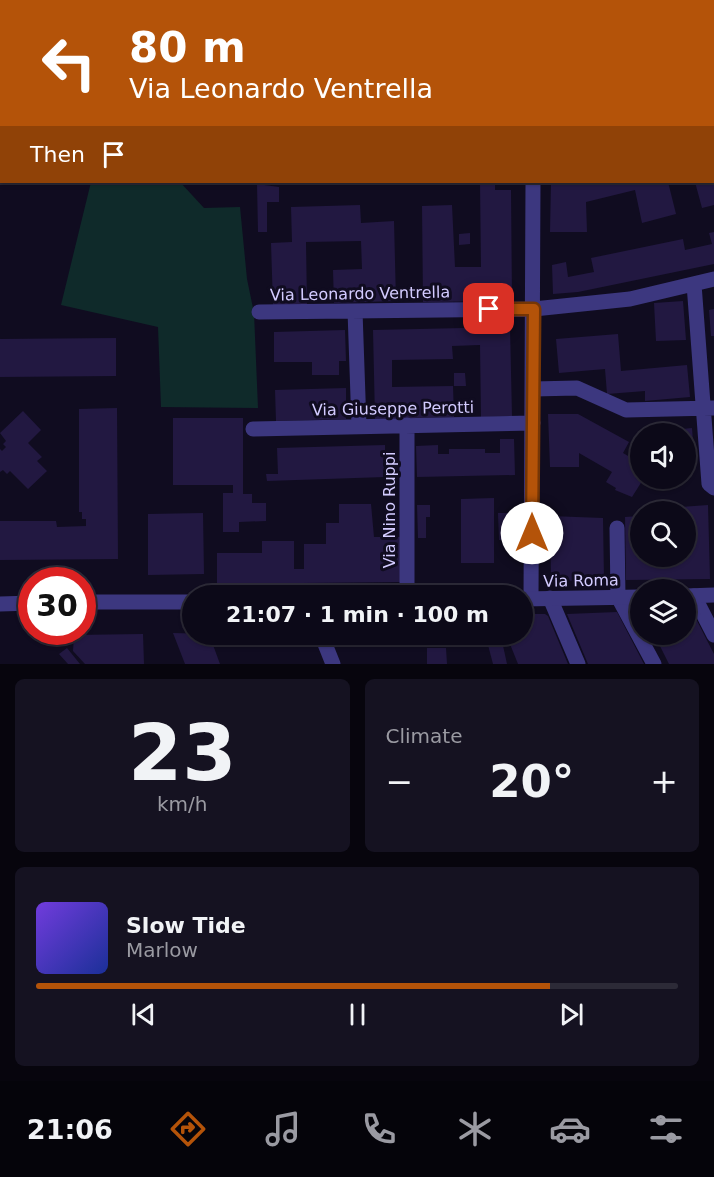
<!DOCTYPE html>
<meta charset="utf-8">
<style>
body{margin:0;font-family:"DejaVu Sans",sans-serif;background:#151221;color:#f1f3f6;height:100vh;display:flex;flex-direction:column;font-size:22px;white-space:nowrap}
*{box-sizing:border-box;margin:0}
p{font-size:20px;color:#9a9aa2}
.icon{flex:none;width:33px;height:33px;fill:none;stroke:currentColor;stroke-width:2;stroke-linecap:round;stroke-linejoin:round}
.map{position:relative;height:664px;overflow:hidden}
.side{display:flex;flex-direction:column;gap:15px;padding:15px;background:#07050d;flex:1}
.side>*{flex:none}
.hud{position:absolute;left:0px;top:0px;width:714px;height:183px;box-shadow:0 2px 4px #0004,0 0 0 2px #2c2a37;background:#b45309;color:#fff;overflow:hidden}
.buttons{position:absolute;left:630px;top:423px;display:grid;gap:12px}
.buttons a{display:grid;place-items:center;width:66px;height:66px;border-radius:50%;background:#0c0918;box-shadow:0 2px 4px #0004,0 0 0 2px #2c2a37;font-size:30px}
.speed{position:absolute;left:18px;top:567px;display:flex;gap:12px;font-size:30px;font-weight:700;text-align:center}
.speed>*{display:grid;place-content:center;width:78px;height:78px;border-radius:50%;background:#0c0918;box-shadow:0 2px 4px #0004,0 0 0 2px #2c2a37;line-height:1}
.speed .limit{border:9px solid #d22;background:#fff;color:#111}
.pin{position:absolute;display:grid;place-items:center;width:51px;height:51px;color:#fff;margin:-26px;border-radius:12px;box-shadow:0 3px 9px #0006}
.me{position:absolute;width:66px;margin:-33px;rotate:0deg;stroke-linejoin:round;filter:drop-shadow(0 0 4px #0008)}
.turn{display:flex;align-items:center;gap:21px;height:126px;padding:0 30px;font-size:27px}
.turn .icon{width:78px;height:78px;stroke-width:2.5}
.turn b{display:block;font-size:42px;line-height:51px}
.then{display:flex;align-items:center;height:57px;padding:0 30px;background:#0003;gap:12px;font-size:22px}
.big{font-size:45px;font-weight:600;line-height:1.1}
.side .tile{flex:1;display:flex;flex-direction:column;justify-content:center;gap:9px;min-width:0;padding:0 21px;border-radius:9px;background:#151221}
.side .dial{align-items:center;gap:0}
.dial b{font-size:78px;line-height:1}
.song{display:flex;align-items:center;gap:18px}
.cover{width:72px;height:72px;border-radius:9px;background:linear-gradient(135deg,hsl(260 70% 55%),hsl(230 70% 35%))}
.played{height:6px;border-radius:3px;background:linear-gradient(90deg,#b45309 80%,#2c2a37 80%)}
.keys{display:flex;justify-content:space-around;direction:ltr}
.heat{display:flex;justify-content:space-between;align-items:center;font-size:33px;direction:ltr}
.side .tiles{flex:1;display:grid;gap:15px;grid-template-columns:1fr 1fr}
.tile:last-child{grid-column:span 2}
.trip{position:absolute;left:182px;top:585px;width:351px;height:60px;border-radius:30px;background:#0c0918;box-shadow:0 2px 4px #0004,0 0 0 2px #2c2a37;font-weight:600;line-height:60px;text-align:center}
.menu{display:flex;height:96px;justify-content:space-around;align-items:center;background:#05040a;color:#9a9aa2}
.menu .icon{width:42px;height:42px}
.menu .on{color:#b45309}
.menu b{font-size:27px;color:#f1f3f6}
.map>svg:first-child{display:block}
.green{fill:#0f2a2a}
.building{fill:#221841}
.lines{fill:none;stroke-linecap:round;stroke-linejoin:round}
.minor{stroke:#3c377f;stroke-width:15}
.tertiary{stroke:#3c377f;stroke-width:15}
.route-casing{stroke:#753606;stroke-width:15}
.route{stroke:#b45309;stroke-width:10}
.labels{text-anchor:middle;stroke-width:6;stroke-linejoin:round;paint-order:stroke}
.street-label{font-size:16px;fill:#d3cbff;stroke:#100c20}
</style>
<div class="map">
<svg width="714" height="664" viewBox="0 0 714 664">
<rect width="100%" height="100%" fill="#100c20"/>
<path class="green" d="M 91,182 L 180,182 L 204,208 L 240,207 L 247,279 L 254,313 L 258,408 L 161,407 L 158,327 L 61,305 Z"/>
<path class="building" d="M 480,182 L 495,182 L 495,190 L 511,190 L 512,301 L 423,302 L 422,206 L 452,205 L 455,267 L 481,267 Z
M 551,182 L 668,182 L 676,214 L 642,223 L 635,190 L 586,202 L 587,232 L 550,232 Z
M 695,182 L 714,182 L 714,205 L 702,208 Z
M 257,184 L 279,187 L 279,202 L 267,202 L 267,232 L 258,232 Z
M 360,205 L 361,223 L 394,221 L 396,301 L 334,303 L 333,270 L 362,269 L 361,241 L 306,242 L 307,304 L 273,305 L 271,243 L 292,242 L 291,207 Z
M 714,232 L 714,264 L 578,292 L 553,294 L 552,265 L 566,262 L 568,277 L 594,272 L 591,258 L 683,239 L 685,250 L 712,244 L 709,233 Z
M 470,233 L 470,244 L 459,245 L 459,234 Z
M 683,301 L 686,340 L 656,341 L 654,303 Z
M 714,309 L 714,336 L 711,336 L 709,310 Z
M 510,327 L 512,416 L 481,417 L 480,345 L 452,346 L 453,359 L 392,360 L 392,387 L 453,386 L 454,417 L 375,419 L 373,330 Z
M 345,330 L 346,361 L 339,361 L 339,375 L 312,375 L 312,362 L 274,362 L 274,332 Z
M 618,334 L 621,371 L 687,365 L 690,397 L 645,401 L 645,391 L 607,394 L 605,369 L 559,373 L 556,339 Z
M 116,338 L 116,376 L 0,377 L 0,339 Z
M 454,373 L 465,373 L 466,386 L 454,386 Z
M 346,388 L 346,419 L 276,421 L 275,390 Z
M 117,408 L 118,559 L 0,560 L 0,521 L 56,521 L 57,527 L 86,526 L 86,519 L 82,519 L 82,512 L 79,512 L 79,409 Z
M 23,411 L 41,430 L 28,443 L 42,457 L 37,461 L 47,471 L 28,489 L 10,471 L 7,474 L 3,470 L 0,472 L 0,449 L 2,451 L 6,447 L 3,444 L 6,441 L 0,433 Z
M 548,414 L 578,414 L 629,442 L 623,453 L 640,463 L 640,478 L 644,478 L 632,497 L 615,490 L 616,488 L 606,482 L 612,472 L 579,453 L 579,467 L 550,467 Z
M 173,418 L 243,418 L 243,494 L 252,494 L 252,503 L 266,503 L 266,521 L 239,522 L 239,532 L 223,532 L 223,493 L 233,493 L 233,485 L 173,485 Z
M 692,428 L 694,456 L 686,457 L 686,434 L 652,434 L 652,432 Z
M 500,439 L 514,439 L 515,475 L 417,477 L 416,446 L 438,445 L 438,454 L 449,454 L 449,449 L 485,449 L 485,453 L 500,453 Z
M 385,445 L 385,477 L 267,481 L 266,474 L 278,474 L 277,448 Z
M 494,498 L 494,563 L 461,563 L 461,499 Z
M 339,504 L 371,504 L 374,537 L 403,537 L 403,582 L 217,584 L 217,553 L 262,553 L 262,541 L 294,541 L 294,569 L 304,569 L 304,544 L 326,544 L 326,523 L 339,523 Z
M 417,505 L 430,505 L 430,517 L 426,517 L 426,538 L 418,538 Z
M 708,505 L 710,579 L 626,580 L 625,517 L 640,516 L 640,556 L 686,556 L 686,512 L 668,512 L 667,508 Z
M 203,513 L 204,574 L 148,575 L 148,514 Z
M 498,513 L 516,513 L 517,540 L 499,540 Z
M 550,516 L 603,518 L 604,580 L 551,581 Z
M 686,611 L 692,611 L 714,654 L 714,664 L 669,664 L 654,634 L 686,634 Z
M 617,612 L 644,664 L 588,664 L 567,614 Z
M 522,614 L 545,614 L 548,616 L 568,664 L 518,664 L 506,634 L 522,634 Z
M 173,633 L 209,634 L 220,664 L 185,664 Z
M 143,634 L 144,664 L 85,664 L 73,651 L 74,635 Z
M 502,641 L 507,664 L 493,664 L 488,645 Z
M 67,648 L 80,664 L 68,664 L 59,654 Z
M 427,648 L 446,648 L 447,664 L 427,664 Z"/>
<g class="lines">
<path class="minor" d="M 232,0 L 233,2
M 490,0 L 490,2
M 320,2 L 326,0
M 712,130 L 714,129
M 694,284 L 709,484 L 714,488
M 355,311 L 359,426
M 259,312 L 534,309 L 630,299 L 714,279
M 533,389 L 577,388 L 626,410 L 714,408
M 253,429 L 533,423
M 617,528 L 618,597 L 654,664
M 407,596 L 407,425
M 694,596 L 714,635
M 550,598 L 578,664
M 531,599 L 533,182
M 321,634 L 333,664"/>
<path class="tertiary" d="M 686,596 L 714,595
M 522,599 L 640,597
M 82,602 L 192,602
M 0,604 L 32,603"/>
</g>
<g class="lines">
<defs>
<path id="route" d="M 489,309 L 534,309 L 532,533"/>
</defs>
<use href="#route" class="route-casing"/>
<use href="#route" class="route"/>
</g>
<g class="labels">
<g class="street-label">
<text transform="translate(360 293) rotate(-1)" y="6">Via Leonardo Ventrella</text>
<text transform="translate(393 408) rotate(-1)" y="6">Via Giuseppe Perotti</text>
<text transform="translate(389 510) rotate(-90)" y="6">Via Nino Ruppi</text>
<text transform="translate(581 580) rotate(-1)" y="6">Via Roma</text>
</g>
</g>
</svg>
<div class="buttons">
<a><svg class="icon" aria-label="sound" viewBox="0 0 24 24"><path d="M4 9h4l5-4v14l-5-4H4zM17 9q2 3 0 6"/></svg></a>
<a><svg class="icon" aria-label="search" viewBox="0 0 24 24"><circle cx="10" cy="10" r="6"/><path d="M15 15l6 6"/></svg></a>
<a><svg class="icon" aria-label="layers" viewBox="0 0 24 24"><path d="M12 4l9 5-9 5-9-5zM3 14l9 5 9-5"/></svg></a>
</div>
<div class="speed"><div class="limit">30</div></div>
<div class="pin" style="left:489px;top:309px;background:#d93025"><svg class="icon" aria-label="arrive" viewBox="0 0 24 24"><path d="M6 21V4h12l-3 4 3 4H6"/></svg></div>
<svg class="me" style="left:532px;top:533px" viewBox="-20 -20 40 40"><circle r="19" fill="#fff"/><path d="M0-13L10 11 0 6-10 11z" fill="#b45309"/></svg>
<div class="trip">21:07 · 1 min · 100 m</div>
<div class="hud">
<div class="turn"><svg class="icon" aria-label="left" viewBox="0 0 24 24"><path d="M17 20v-9H6M10 6l-5 5 5 5"/></svg><div><b>80 m</b>Via Leonardo Ventrella</div></div>
<div class="then">Then<svg class="icon" aria-label="arrive" viewBox="0 0 24 24"><path d="M6 21V4h12l-3 4 3 4H6"/></svg></div>
</div>
</div>
<section class="side">
<div class="tiles">
<div class="tile dial"><b>23</b><p>km/h</p></div>
<div class="tile"><p>Climate</p>
<div class="heat"><a>−</a><b class="big">20°</b><a>+</a></div>
</div>
<div class="tile">
<div class="song"><i class="cover"></i><div><b>Slow Tide</b><p>Marlow</p></div></div>
<div class="played"></div>
<div class="keys"><svg class="icon" aria-label="previous" viewBox="0 0 24 24"><path d="M18 5L8 12l10 7zM5 5v14"/></svg><svg class="icon" aria-label="pause" viewBox="0 0 24 24"><path d="M8 5v14M16 5v14"/></svg><svg class="icon" aria-label="next" viewBox="0 0 24 24"><path d="M6 5l10 7-10 7zM19 5v14"/></svg></div>
</div>
</div>
</section>
<nav class="menu">
<b>21:06</b>
<svg class="icon on" aria-label="directions" viewBox="0 0 24 24"><path d="M12 3l9 9-9 9-9-9zM9 14v-3h6M13 9l2 2-2 2"/></svg>
<svg class="icon" aria-label="music" viewBox="0 0 24 24"><path d="M9 18V5l10-2v13"/><circle cx="6" cy="18" r="3"/><circle cx="16" cy="16" r="3"/></svg>
<svg class="icon" aria-label="phone" viewBox="0 0 24 24"><path d="M5 4h4l2 5-3 2q2 4 5 5l2-3 5 2v4C11 20 4 13 5 4z"/></svg>
<svg class="icon" aria-label="climate" viewBox="0 0 24 24"><path d="M12 3v18M4 7l16 10M4 17L20 7"/></svg>
<svg class="icon" aria-label="car" viewBox="0 0 24 24"><path d="M5 17H2v-5l4-1 3-4h7l3 4 3 1v5h-3M9 17h6M6 11h13"/><circle cx="7" cy="17" r="2"/><circle cx="17" cy="17" r="2"/></svg>
<svg class="icon" aria-label="filters" viewBox="0 0 24 24"><path d="M4 7h16M4 17h16"/><circle cx="9" cy="7" r="2"/><circle cx="15" cy="17" r="2"/></svg>
</nav>
